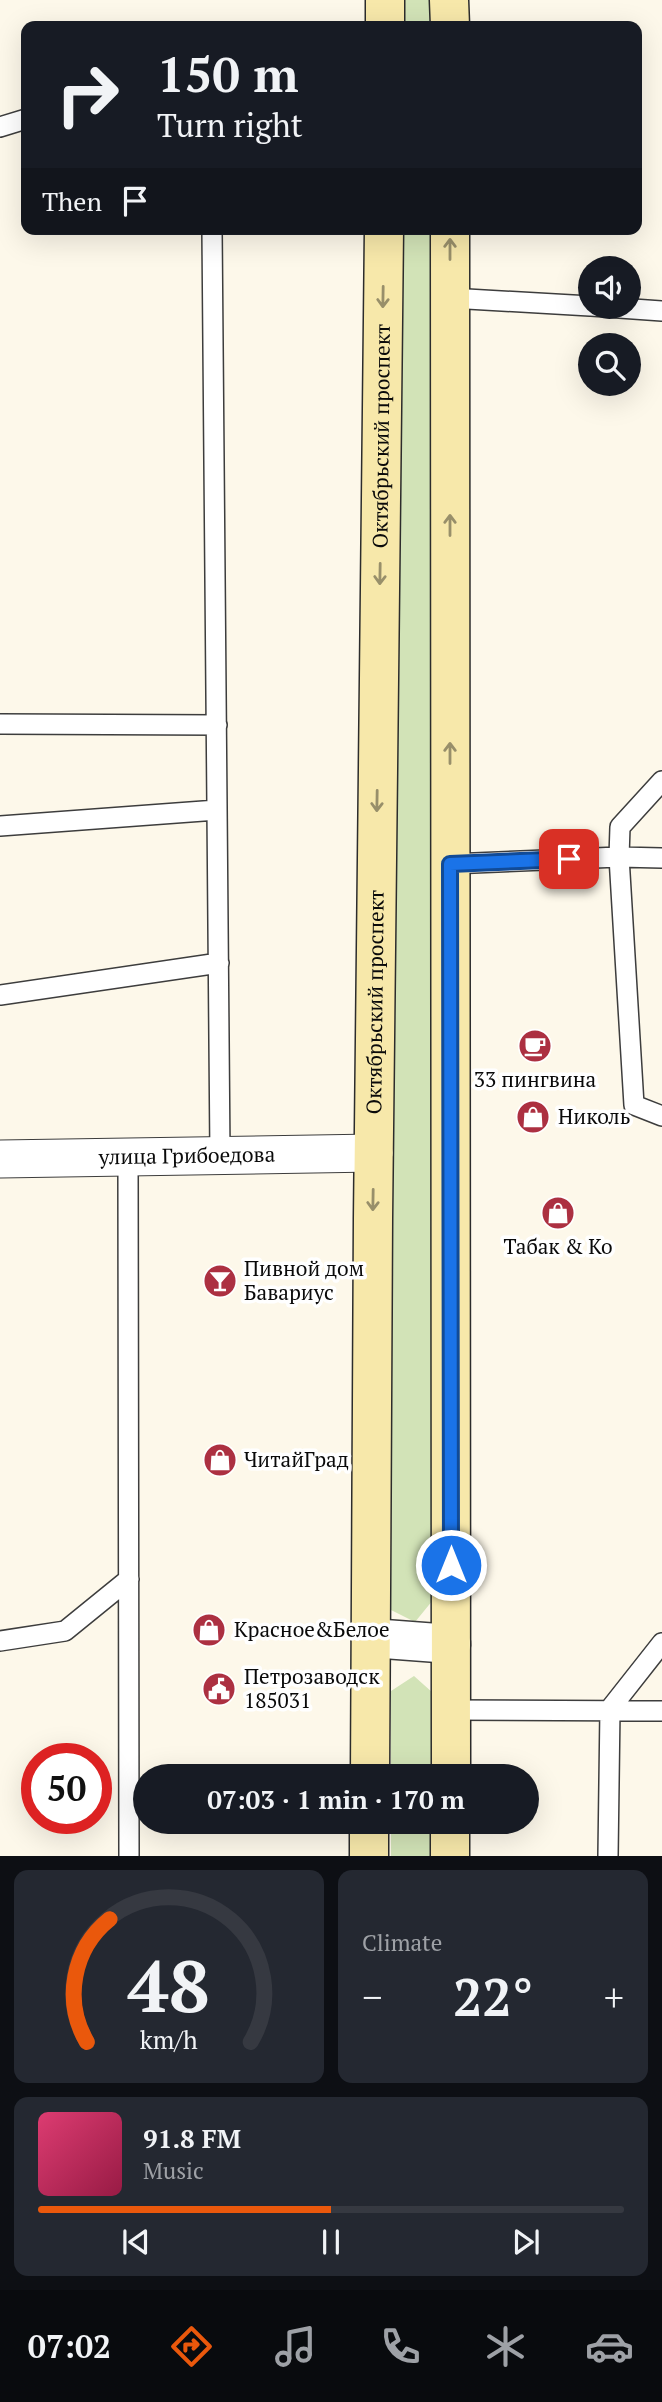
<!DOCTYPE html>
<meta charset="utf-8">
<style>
body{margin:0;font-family:"PT Serif",serif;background:#242831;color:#f1f3f6;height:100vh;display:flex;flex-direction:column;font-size:26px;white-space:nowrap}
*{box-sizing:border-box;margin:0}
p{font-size:23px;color:#9ea1a6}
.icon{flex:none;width:38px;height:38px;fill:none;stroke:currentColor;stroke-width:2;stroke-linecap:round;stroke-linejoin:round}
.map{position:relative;height:1856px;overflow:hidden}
.panel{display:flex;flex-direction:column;gap:14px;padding:14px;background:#0d0f14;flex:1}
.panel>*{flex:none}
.top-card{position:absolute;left:21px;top:21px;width:621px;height:214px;border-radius:14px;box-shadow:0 7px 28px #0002;background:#171b24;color:#f1f3f6;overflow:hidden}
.tools{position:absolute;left:578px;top:256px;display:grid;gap:14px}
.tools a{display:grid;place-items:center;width:63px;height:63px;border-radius:50%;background:#171b24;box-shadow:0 7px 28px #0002;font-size:35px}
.speed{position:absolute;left:21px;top:1743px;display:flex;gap:14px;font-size:35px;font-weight:700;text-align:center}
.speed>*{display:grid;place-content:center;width:91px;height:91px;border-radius:50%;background:#171b24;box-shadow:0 7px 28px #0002;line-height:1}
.speed .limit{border:10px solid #d22;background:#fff;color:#111}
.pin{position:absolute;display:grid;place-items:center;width:60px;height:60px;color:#fff;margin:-30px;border-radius:14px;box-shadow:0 4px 10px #0006}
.me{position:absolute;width:77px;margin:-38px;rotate:0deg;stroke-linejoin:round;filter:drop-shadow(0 0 5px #0008)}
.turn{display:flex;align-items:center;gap:24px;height:147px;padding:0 21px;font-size:32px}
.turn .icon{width:91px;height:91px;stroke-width:2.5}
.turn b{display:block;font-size:49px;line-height:60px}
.then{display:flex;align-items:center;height:66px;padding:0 21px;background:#0003;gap:14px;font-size:26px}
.big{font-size:52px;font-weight:800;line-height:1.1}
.panel .widget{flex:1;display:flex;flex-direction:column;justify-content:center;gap:10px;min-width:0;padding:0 24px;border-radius:14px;background:#242831}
.panel .dial{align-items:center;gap:0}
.dial svg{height:182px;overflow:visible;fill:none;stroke:#363941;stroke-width:7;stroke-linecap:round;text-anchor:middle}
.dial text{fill:#f1f3f6;stroke:none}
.song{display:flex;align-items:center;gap:21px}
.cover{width:84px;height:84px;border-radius:10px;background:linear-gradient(135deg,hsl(340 70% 55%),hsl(340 70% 35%))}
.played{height:7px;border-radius:4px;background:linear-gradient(90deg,#ea580c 50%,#363941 50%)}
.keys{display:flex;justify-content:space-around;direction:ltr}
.heat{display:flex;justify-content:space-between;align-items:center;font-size:38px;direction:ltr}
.panel .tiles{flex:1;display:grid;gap:14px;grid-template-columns:1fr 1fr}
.widget:last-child{grid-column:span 2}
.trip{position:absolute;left:133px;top:1764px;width:406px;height:70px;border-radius:35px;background:#171b24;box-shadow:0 7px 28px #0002;font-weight:800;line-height:70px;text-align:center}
.tabs{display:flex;height:112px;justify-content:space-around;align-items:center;background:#090b0e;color:#9ea1a6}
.tabs .icon{width:49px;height:49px}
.tabs .on{color:#ea580c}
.tabs b{font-size:32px;color:#f1f3f6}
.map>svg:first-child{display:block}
.green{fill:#d2e3b7}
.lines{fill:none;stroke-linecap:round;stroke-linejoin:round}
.service-casing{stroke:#3d3d3d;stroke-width:22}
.minor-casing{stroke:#3d3d3d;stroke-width:39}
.tertiary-casing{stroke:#3d3d3d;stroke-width:41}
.secondary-casing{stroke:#2c2c2c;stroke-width:41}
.service{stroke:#fff;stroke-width:19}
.minor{stroke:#fff;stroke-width:37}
.tertiary{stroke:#fff;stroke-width:38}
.secondary{stroke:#f7e8aa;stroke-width:38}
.oneway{stroke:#988f6a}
.route-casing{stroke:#114b97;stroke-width:18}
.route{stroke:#1a73e8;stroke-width:12}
.labels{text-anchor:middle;stroke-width:7;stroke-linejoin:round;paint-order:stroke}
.street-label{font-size:21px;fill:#0a0a0a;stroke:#fff}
.poi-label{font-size:21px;fill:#0a0a0a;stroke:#fff;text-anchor:start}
</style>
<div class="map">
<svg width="662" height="1856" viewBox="0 0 662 1856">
<rect width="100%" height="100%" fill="#fdf8ea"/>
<path class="green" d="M 396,0 L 437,0 L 437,26 L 396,26 Z
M 395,229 L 436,229 L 433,1600 L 415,1622 L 391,1610 Z
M 414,1676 L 433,1693 L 432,1776 L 391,1776 L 391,1691 Z
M 391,1822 L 432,1822 L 432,1856 L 391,1856 Z"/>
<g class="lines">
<defs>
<path id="service" d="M 0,127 L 26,119
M 212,229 L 220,1155
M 450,298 L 590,306
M 591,306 L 662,311
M 0,724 L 217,725
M 662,781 L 620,827 L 619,857 L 634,1105 L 662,1116
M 0,826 L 217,810
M 450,864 L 619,857 L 662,858
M 0,995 L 219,963
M 128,1157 L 129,1856
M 0,1641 L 65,1631 L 129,1579
M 451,1710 L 662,1711
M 608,1856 L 610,1709 L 662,1643"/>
<g id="minor">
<path id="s1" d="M 0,1159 L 374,1153"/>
</g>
<path id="tertiary" d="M 371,1638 L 451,1644"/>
<g id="secondary">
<path d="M 385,0 L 385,26"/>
<path d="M 449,0 L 450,26"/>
<path d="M 450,229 L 451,1776"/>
<path id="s2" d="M 370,1776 L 373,1219 L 384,229"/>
<path d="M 369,1856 L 369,1822"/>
<path d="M 450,1856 L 450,1822"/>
</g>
</defs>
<use href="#service" class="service-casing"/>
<use href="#minor" class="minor-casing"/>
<use href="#tertiary" class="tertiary-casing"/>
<use href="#secondary" class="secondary-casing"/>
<use href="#service" class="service"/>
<use href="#minor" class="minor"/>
<use href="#tertiary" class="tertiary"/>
<use href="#secondary" class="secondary"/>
</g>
<defs><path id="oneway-shaft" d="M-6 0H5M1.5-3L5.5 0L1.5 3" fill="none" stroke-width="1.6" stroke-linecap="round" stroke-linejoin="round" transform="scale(1.75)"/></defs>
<g class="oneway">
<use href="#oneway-shaft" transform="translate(450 249) rotate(-90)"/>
<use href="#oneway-shaft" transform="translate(383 297) rotate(91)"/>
<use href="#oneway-shaft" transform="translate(450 525) rotate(-90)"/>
<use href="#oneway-shaft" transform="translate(380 574) rotate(91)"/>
<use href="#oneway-shaft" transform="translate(450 753) rotate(-90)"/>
<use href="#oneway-shaft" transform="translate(377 801) rotate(91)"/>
<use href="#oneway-shaft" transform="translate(373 1200) rotate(91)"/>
</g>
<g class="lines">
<defs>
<path id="route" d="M 451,1565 L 450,864 L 569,859"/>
</defs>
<use href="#route" class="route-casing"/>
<use href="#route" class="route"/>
</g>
<defs>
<symbol id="cafe-disc" viewBox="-11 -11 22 22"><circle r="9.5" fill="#ac3041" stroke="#fff"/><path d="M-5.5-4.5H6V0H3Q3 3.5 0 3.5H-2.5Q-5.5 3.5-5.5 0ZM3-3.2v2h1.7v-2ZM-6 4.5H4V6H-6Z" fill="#fff"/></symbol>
<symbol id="shop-disc" viewBox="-11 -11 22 22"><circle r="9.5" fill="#ac3041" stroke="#fff"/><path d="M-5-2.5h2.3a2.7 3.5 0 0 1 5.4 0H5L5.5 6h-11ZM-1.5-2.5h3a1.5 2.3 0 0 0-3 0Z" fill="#fff"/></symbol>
<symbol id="bar-disc" viewBox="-11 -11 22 22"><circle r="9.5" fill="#ac3041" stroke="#fff"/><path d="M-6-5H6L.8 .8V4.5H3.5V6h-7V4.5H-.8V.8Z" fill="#fff"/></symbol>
<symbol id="civic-disc" viewBox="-11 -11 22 22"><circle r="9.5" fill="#ac3041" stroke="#fff"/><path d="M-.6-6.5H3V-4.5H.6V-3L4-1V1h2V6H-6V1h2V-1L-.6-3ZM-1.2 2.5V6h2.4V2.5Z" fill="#fff"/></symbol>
</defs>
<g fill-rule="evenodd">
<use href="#cafe-disc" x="516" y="1027" width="38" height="38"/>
<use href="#shop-disc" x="514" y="1098" width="38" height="38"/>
<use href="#shop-disc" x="539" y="1194" width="38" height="38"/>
<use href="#bar-disc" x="201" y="1262" width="38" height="38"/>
<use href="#shop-disc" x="201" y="1441" width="38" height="38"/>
<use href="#shop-disc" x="190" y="1611" width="38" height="38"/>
<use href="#civic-disc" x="200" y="1670" width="38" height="38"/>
</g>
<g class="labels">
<g class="street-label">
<text dy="7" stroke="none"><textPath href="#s2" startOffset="1340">Октябрьский проспект</textPath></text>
<text dy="7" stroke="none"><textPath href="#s2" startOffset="774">Октябрьский проспект</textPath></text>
<text dy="7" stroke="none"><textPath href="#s1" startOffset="187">улица Грибоедова</textPath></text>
</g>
<g class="poi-label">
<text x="535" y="1087" text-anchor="middle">33 пингвина</text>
<text x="558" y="1124">Николь</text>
<text x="558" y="1254" text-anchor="middle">Табак &amp; Ко</text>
<text x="244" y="1276">Пивной дом<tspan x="244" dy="24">Бавариус</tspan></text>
<text x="244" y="1467">ЧитайГрад</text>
<text x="234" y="1637">Красное&amp;Белое</text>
<text x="244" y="1684">Петрозаводск<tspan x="244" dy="24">185031</tspan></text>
</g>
</g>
</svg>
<div class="tools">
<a><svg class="icon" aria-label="sound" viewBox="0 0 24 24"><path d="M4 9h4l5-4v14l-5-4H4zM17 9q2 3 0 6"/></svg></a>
<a><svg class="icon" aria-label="search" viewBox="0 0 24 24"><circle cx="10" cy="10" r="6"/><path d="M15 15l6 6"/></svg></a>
</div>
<div class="speed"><div class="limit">50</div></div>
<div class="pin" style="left:569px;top:859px;background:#d93025"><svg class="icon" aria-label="arrive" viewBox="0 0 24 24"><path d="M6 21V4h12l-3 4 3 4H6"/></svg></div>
<svg class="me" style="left:451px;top:1565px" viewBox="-20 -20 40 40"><circle r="17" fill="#1a73e8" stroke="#fff" stroke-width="3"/><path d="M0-11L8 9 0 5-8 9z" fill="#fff"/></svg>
<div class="trip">07:03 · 1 min · 170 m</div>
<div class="top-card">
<div class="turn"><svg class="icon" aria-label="right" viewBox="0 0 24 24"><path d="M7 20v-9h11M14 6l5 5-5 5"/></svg><div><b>150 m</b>Turn right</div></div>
<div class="then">Then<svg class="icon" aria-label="arrive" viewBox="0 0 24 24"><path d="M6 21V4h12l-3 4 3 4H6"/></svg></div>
</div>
</div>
<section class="panel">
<div class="tiles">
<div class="widget dial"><svg viewBox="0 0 100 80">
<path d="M14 69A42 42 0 1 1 86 69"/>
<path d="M14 69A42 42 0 0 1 24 15" stroke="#ea580c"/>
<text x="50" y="56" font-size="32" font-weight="700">48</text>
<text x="50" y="72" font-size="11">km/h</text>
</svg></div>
<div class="widget"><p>Climate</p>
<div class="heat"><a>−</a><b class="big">22°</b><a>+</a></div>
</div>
<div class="widget">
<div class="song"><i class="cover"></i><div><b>91.8 FM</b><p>Music</p></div></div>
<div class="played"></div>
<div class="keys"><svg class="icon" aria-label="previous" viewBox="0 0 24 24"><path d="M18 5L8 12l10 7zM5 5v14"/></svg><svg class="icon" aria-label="pause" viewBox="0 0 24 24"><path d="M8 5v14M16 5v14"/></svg><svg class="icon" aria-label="next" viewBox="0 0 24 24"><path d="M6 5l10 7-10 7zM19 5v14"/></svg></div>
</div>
</div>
</section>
<nav class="tabs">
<b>07:02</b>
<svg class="icon on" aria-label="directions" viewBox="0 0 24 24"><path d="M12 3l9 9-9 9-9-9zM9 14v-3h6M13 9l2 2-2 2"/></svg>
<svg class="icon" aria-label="music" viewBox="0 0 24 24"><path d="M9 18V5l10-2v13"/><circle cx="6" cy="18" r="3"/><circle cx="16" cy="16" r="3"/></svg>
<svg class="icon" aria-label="phone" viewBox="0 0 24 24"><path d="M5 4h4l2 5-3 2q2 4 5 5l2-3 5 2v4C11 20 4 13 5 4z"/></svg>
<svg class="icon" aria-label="climate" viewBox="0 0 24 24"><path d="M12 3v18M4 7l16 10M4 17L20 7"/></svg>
<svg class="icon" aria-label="car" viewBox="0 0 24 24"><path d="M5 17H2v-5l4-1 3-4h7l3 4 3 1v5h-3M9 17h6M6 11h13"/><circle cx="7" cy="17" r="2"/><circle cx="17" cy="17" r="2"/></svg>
</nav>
